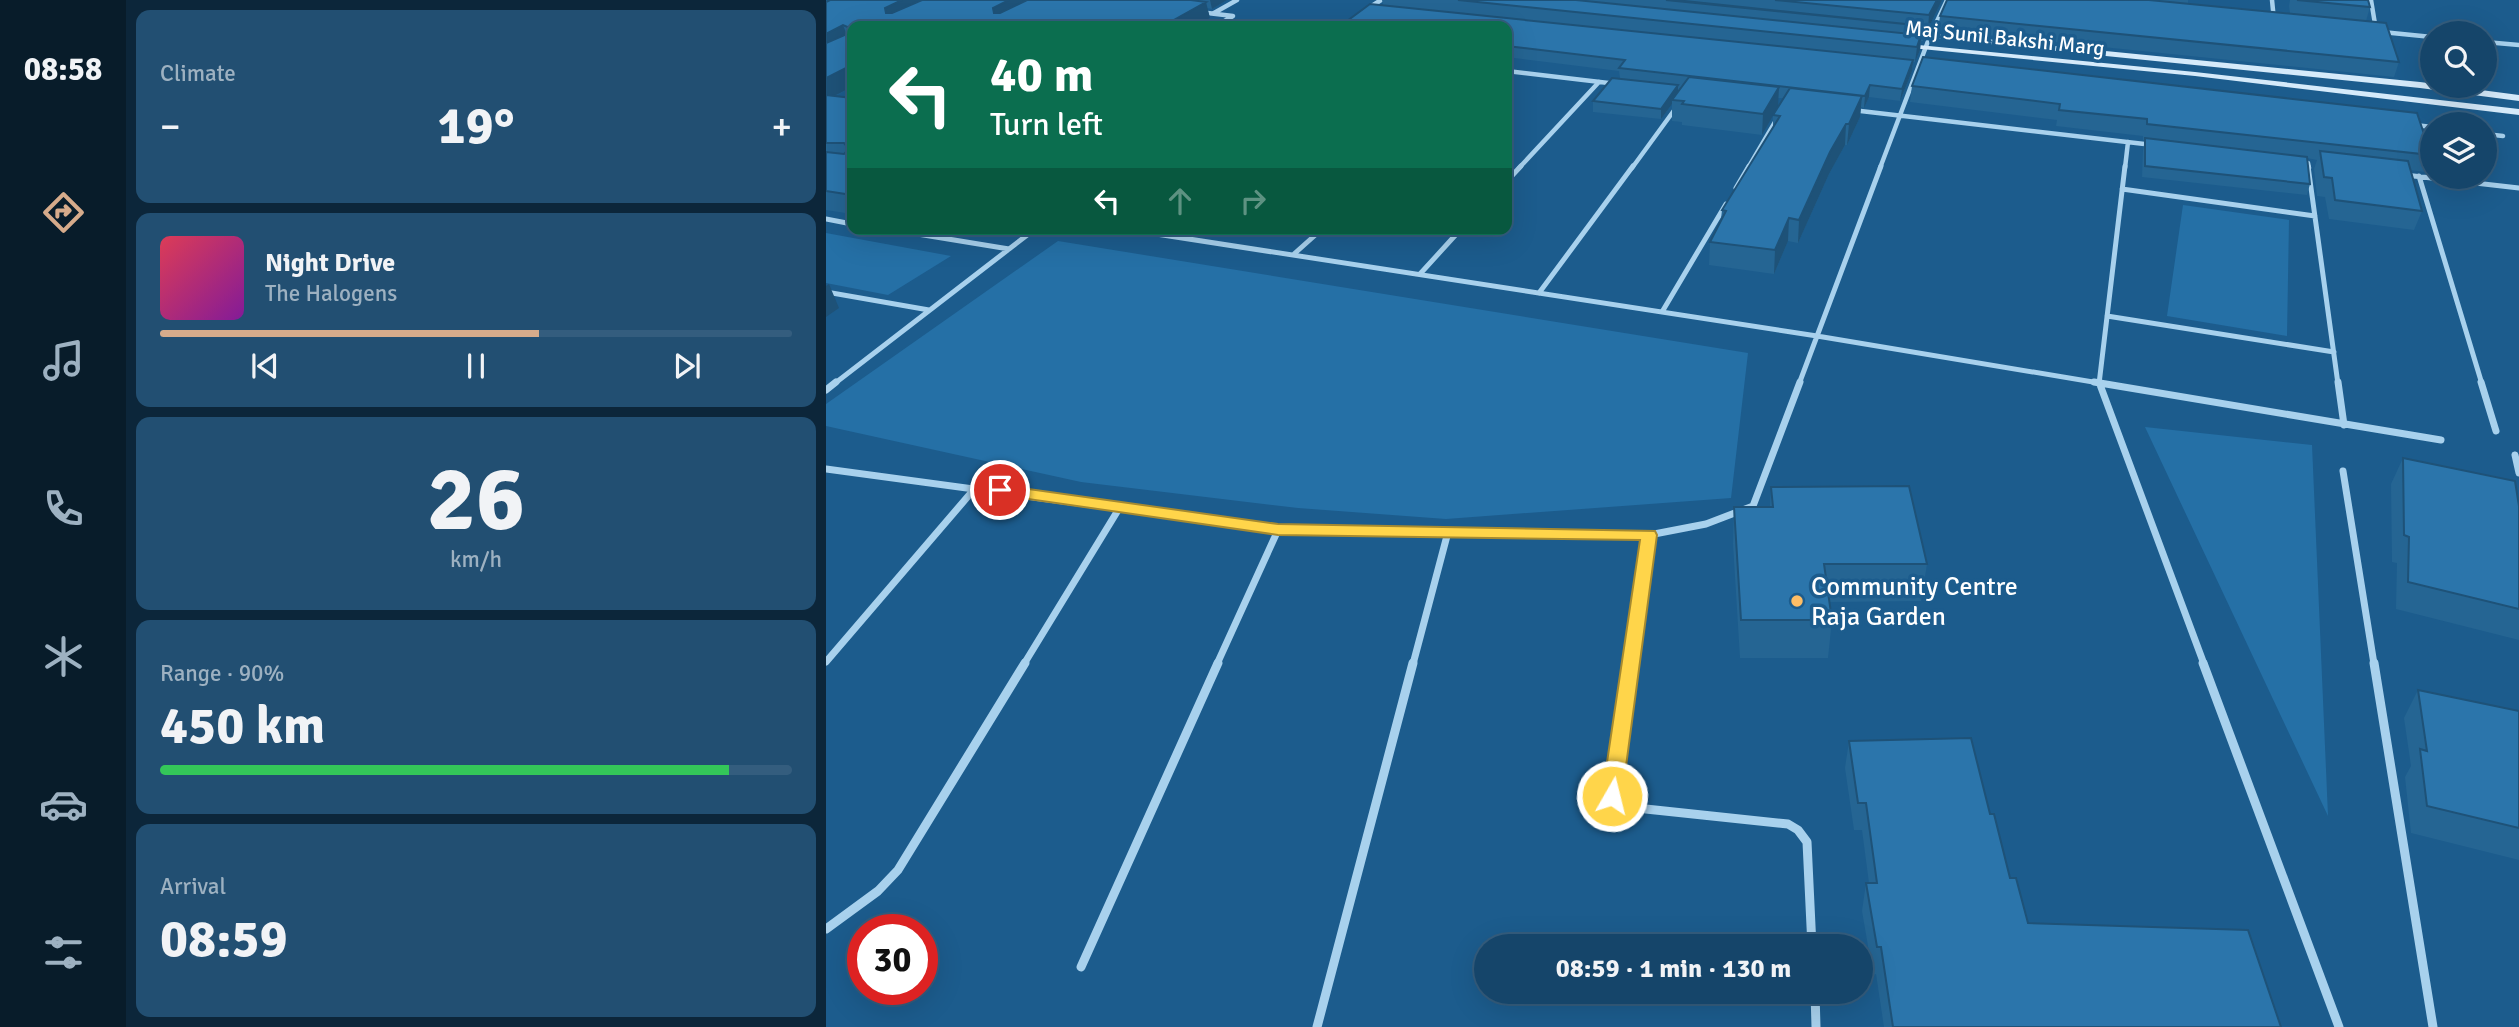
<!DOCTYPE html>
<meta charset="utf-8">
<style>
body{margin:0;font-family:Signika,sans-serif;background:#224f72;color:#f1f3f6;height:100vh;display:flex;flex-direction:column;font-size:26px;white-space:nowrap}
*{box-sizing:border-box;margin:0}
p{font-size:23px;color:#9db1c1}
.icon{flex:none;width:38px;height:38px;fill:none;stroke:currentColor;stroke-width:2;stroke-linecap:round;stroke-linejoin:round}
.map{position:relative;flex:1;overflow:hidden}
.side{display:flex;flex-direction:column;gap:10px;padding:10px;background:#0c263a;width:700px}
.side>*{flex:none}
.top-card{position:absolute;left:21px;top:21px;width:665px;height:214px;border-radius:14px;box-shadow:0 7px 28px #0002,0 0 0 2px #345d7e;background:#0b6e4f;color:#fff;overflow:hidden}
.fabs{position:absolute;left:1594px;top:21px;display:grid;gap:14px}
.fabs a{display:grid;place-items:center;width:77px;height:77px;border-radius:50%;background:#15456a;box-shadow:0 7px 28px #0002,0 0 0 2px #345d7e;font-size:35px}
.speed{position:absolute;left:21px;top:914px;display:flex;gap:14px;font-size:35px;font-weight:700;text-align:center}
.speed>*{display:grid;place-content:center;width:91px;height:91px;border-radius:50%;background:#15456a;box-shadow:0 7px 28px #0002,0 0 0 2px #345d7e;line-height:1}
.speed .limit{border:10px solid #d22;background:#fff;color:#111}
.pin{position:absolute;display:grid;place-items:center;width:60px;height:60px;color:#fff;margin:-30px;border:4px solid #fff;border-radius:50%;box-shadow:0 2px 7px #0007}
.me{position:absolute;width:77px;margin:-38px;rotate:8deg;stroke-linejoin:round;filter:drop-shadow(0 0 5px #0008)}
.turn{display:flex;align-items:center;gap:24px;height:147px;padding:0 28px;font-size:32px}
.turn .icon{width:91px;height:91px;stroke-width:2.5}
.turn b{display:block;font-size:49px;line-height:60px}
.lanes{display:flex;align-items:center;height:66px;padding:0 28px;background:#0003;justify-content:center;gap:35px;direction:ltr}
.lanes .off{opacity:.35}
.big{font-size:52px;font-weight:800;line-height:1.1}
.side .card{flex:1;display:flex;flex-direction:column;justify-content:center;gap:10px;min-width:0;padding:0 24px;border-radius:14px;background:#224f72}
.side .dial{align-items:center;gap:0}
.dial b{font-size:91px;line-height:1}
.song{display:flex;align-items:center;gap:21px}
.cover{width:84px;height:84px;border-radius:10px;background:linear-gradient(135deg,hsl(350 70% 55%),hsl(290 70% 35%))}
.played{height:7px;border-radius:4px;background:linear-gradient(90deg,#d6ab8b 60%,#345d7e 60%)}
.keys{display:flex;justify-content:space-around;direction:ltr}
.heat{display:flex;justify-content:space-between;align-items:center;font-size:38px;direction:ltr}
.charge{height:10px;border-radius:5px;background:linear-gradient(90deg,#34c759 90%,#345d7e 0)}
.trip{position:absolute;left:648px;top:934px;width:399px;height:70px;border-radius:35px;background:#15456a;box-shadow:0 7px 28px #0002,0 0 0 2px #345d7e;font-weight:800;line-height:70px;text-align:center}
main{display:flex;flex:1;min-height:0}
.tab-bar{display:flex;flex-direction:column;width:126px;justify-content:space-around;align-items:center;background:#081c2a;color:#9db1c1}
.tab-bar .icon{width:49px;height:49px}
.tab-bar .current{color:#d6ab8b}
.tab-bar b{font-size:32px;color:#f1f3f6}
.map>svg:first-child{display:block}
.green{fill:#2570a6}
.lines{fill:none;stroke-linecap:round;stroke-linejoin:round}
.street-far3{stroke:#a8d1ed;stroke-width:4.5}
.street-far2{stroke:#a8d1ed;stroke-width:5}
.street-far1{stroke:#a8d1ed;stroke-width:7}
.street{stroke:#a8d1ed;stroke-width:9}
.secondary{fill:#d5eafa;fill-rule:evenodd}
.wall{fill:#256593;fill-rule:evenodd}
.shaded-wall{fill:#1e5278}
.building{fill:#2b75ab;stroke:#1e5278;stroke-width:2}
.route{fill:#ffd54a;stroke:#a68a30;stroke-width:2}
.poi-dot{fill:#febe66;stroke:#1c5c8d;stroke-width:2.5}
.labels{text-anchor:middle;stroke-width:7;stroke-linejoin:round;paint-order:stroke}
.far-street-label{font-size:21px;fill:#fff;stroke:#1c5c8d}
.poi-label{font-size:26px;fill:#fff;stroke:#1c5c8d;text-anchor:start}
</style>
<main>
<nav class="tab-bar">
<b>08:58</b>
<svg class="icon current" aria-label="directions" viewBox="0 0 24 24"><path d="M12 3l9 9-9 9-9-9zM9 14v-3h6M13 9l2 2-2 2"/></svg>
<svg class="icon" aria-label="music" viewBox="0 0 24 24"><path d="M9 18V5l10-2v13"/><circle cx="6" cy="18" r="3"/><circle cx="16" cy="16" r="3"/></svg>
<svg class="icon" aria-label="phone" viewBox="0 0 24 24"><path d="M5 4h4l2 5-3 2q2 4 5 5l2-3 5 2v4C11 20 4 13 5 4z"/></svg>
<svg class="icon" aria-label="climate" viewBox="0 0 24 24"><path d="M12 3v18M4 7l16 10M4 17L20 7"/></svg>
<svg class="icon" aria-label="car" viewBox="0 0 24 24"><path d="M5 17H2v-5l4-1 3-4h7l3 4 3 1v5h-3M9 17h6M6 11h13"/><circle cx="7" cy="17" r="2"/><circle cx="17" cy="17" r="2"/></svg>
<svg class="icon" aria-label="filters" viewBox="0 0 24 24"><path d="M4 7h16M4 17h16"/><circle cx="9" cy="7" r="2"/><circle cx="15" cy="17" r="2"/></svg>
</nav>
<section class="side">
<div class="card"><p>Climate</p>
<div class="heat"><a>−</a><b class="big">19°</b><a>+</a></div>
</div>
<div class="card">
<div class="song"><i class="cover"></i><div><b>Night Drive</b><p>The Halogens</p></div></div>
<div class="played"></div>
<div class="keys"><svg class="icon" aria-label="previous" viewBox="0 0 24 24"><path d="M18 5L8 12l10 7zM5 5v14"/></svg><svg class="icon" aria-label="pause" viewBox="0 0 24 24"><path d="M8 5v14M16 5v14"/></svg><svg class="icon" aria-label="next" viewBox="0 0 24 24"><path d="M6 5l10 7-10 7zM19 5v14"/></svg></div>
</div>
<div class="card dial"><b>26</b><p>km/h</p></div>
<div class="card"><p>Range · 90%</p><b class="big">450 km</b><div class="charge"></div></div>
<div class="card"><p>Arrival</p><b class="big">08:59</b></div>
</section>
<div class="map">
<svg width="1693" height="1027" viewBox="0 0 1693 1027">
<rect width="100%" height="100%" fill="#1c5c8d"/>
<path class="green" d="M 1357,205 L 1463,220 L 1461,336 L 1341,316 Z
M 0,233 L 125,256 L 62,295 L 0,283 Z
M 232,241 L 922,353 L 905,498 L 620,519 L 472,508 L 255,482 L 0,426 L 0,404 Z
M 1319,427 L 1486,445 L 1502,816 Z"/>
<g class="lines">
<path class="street-far3" d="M 1446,0 L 1448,20
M 1545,0 L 1550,30
M 541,9 L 555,0
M 373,12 L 407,16 L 390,26
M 388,13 L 411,0
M 397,23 L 426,26
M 1556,32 L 1606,37
M 1659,42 L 1693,45
M 681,71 L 791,84
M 1026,110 L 1327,145
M 1589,125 L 1606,127
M 1659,134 L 1677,136
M 1482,163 L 1483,168
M 693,168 L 773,82
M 806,168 L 852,105
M 922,168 L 952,117
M 1054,168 L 1104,36 L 1121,0
M 1299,168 L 1302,142"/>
<path class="street-far2" d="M 1482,166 L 1512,384
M 1579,175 L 1693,188
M 1593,176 L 1656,384
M 681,181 L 695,166
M 910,188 L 923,166
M 1296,189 L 1489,216
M 0,219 L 26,224
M 61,229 L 183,249
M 298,229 L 991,336 L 1279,384
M 345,236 L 354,229
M 468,254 L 496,229
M 594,274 L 635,229
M 0,292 L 103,310
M 713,293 L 807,166
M 836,312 L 900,204
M 1281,316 L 1508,352
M 8,384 L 209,229
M 973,384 L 1055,166
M 1273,384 L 1299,166"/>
<path class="street-far1" d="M 1268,382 L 1615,440
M 1273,382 L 1378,664
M 1512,382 L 1518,425
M 1655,382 L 1670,431
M 0,390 L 10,382
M 1689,455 L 1693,473
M 0,469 L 452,530 L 823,535 L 805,664
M 1517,471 L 1548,664
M 823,535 L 880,524 L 927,506 L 974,382
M 0,662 L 150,487
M 198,664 L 294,507
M 391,664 L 452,530
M 587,664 L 622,532"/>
<path class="street" d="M 805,663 L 786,796 L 801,807 L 962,824 L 972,830 L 981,842 L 986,947
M 1377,663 L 1513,1027
M 1548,663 L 1607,1027
M 0,929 L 52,891 L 72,870 L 199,663
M 255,967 L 392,663
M 989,992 L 990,1027
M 491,1027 L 587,663"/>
<path class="secondary" d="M 1078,31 L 1594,82 L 1693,95 L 1693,101 L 1594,88 L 1075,35 L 1074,33 Z
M 1072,43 L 1369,72 L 1693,109 L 1693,115 L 1369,76 L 1075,47 L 1072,47 Z"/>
</g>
<path class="wall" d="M 4,0 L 401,0 L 386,9 L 381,8 L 384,18 L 370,26 L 26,26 L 26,87 L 9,96 L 26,98 L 26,214 L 0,210 L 0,2 Z
M 556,0 L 1116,0 L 1102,29 L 1098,29 L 1097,41 L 1095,41 L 1094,50 L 1089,62 L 1087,62 L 1086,71 L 1074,101 L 1043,97 L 1038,108 L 1035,107 L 1034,117 L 1021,145 L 1019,145 L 1003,174 L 972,243 L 962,241 L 948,274 L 883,265 L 884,242 L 895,219 L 896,210 L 947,128 L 947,115 L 936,135 L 856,125 L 856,122 L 846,121 L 846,104 L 835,119 L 767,112 L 767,101 L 794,78 L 793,71 L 681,57 L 681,26 L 517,26 L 517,24 L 557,5 ZM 952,98 L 957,98 L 952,107 Z
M 1121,0 L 1362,0 L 1362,4 L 1464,13 L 1463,6 L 1464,0 L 1542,0 L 1544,7 L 1540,21 L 1573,62 L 1568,77 L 1112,30 L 1114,16 Z
M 1097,57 L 1605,155 L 1599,172 L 1585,170 L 1596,211 L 1588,230 L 1503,219 L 1499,197 L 1491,196 L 1488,169 L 1491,160 L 1481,158 L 1484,184 L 1481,195 L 1316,177 L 1317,150 L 1319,140 L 1317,140 L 1317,136 L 1230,126 L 1231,120 L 1084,102 L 1086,86 Z
M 1577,458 L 1693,506 L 1693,640 L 1570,609 L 1571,563 L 1566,562 L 1565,484 Z
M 945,487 L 1101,564 L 1095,601 L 1003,602 L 1006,620 L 1002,658 L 914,658 L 907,544 L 908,507 L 944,507 Z
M 1592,690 L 1693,711 L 1693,860 L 1585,833 L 1579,777 L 1585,766 L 1578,718 Z
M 1023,741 L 1164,814 L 1184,878 L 1202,923 L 1455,1027 L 1058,1027 L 1050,974 L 1047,975 L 1036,911 L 1040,883 L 1043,883 L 1036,830 L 1028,830 L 1019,768 Z"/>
<path class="shaded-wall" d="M 76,0 L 116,0 L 65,25 L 59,8 Z
M 183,0 L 219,0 L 172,25 L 167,8 Z
M 384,0 L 401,0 L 386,9 Z
M 1111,0 L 1116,0 L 1102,29 L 1103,15 Z
M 380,2 L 384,18 L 370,26 L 337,26 Z
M 17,25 L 24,43 L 0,55 L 0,34 Z
M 1095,35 L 1094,50 L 1089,62 L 1091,47 Z
M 1087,60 L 1086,71 L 1074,101 L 1076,89 Z
M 26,65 L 26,87 L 0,100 L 0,78 Z
M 852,85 L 852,96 L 846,100 L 846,104 L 835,119 L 835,109 Z
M 1044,85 L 1043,97 L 1038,108 L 1039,96 Z
M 953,87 L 952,107 L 936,135 L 937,114 Z
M 1036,96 L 1034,117 L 1021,145 L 1023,124 Z
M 1020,124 L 1019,145 L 1003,174 L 972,243 L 973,220 L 1004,152 Z
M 963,218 L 962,241 L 948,274 L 949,250 Z
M 3,284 L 13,308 L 0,317 L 0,286 Z"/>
<path class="building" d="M 4,0 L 76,0 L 59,8 L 60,13 L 66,13 L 96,0 L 183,0 L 167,8 L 168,13 L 174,13 L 201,0 L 365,0 L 380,2 L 337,26 L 26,26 L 26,65 L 0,78 L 0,43 L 21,34 L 24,28 L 17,25 L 0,34 L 0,2 Z
M 632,0 L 750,0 L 1095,35 L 1091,47 Z
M 840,0 L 849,0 L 1099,26 Z
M 949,0 L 1111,0 L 1103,15 Z
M 1121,0 L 1323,0 L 1560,23 L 1573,62 L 1114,16 Z
M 1471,0 L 1542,0 L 1544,7 Z
M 544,4 L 1087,60 L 1076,89 L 1044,85 L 1039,96 L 793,68 L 799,60 L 681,46 L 681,26 L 543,26 L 517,24 Z
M 1097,57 L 1591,113 L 1605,155 L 1321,124 L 1321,119 L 1233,110 L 1234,104 L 1086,86 Z
M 863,77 L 953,87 L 937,114 L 856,104 L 858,101 L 846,100 Z
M 786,78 L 852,85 L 835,109 L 767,101 Z
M 964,88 L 1036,96 L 1023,124 L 1020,124 L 1004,152 L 973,220 L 963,218 L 949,250 L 884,242 L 900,211 L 896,210 L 954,116 L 947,115 Z
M 0,95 L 26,98 L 26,195 L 0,191 L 0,152 L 18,154 L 23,149 L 18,143 L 0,143 Z
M 1319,138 L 1481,157 L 1484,184 L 1319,166 Z
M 1494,151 L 1582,161 L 1596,211 L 1509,200 L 1506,178 L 1498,177 Z
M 1577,458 L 1689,481 L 1693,506 L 1693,609 L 1582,582 L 1583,537 L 1578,535 Z
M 1083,486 L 1101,564 L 998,564 L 1006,620 L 915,620 L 908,507 L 947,507 L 945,487 Z
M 1592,690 L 1693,711 L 1693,828 L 1601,806 L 1594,749 L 1601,751 Z
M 1145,738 L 1164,814 L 1168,814 L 1184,878 L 1190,878 L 1202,923 L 1422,930 L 1455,1027 L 1067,1027 L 1055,947 L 1051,947 L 1040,883 L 1051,883 L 1040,803 L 1032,803 L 1023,741 Z"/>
<path class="route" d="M 174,485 L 452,524 L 829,531 L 831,535 L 796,796 L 793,801 L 786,804 L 779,801 L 776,796 L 814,540 L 452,535 L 168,494 L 166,490 L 168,487 Z"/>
<circle class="poi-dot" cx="971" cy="601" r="7"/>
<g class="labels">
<g class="far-street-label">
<text transform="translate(1179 38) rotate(6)" y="7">Maj Sunil Bakshi Marg</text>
</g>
<g class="poi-label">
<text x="985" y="595">Community Centre<tspan x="985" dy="30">Raja Garden</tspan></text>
</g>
</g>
</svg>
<div class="fabs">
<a><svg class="icon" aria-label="search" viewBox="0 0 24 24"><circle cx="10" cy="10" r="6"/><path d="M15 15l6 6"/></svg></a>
<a><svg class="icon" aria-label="layers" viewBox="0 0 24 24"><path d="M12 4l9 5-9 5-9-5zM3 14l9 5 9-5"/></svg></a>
</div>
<div class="speed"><div class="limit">30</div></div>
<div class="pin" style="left:174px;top:490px;background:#d93025"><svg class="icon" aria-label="arrive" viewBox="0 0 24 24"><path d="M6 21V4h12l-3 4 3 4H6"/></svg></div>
<svg class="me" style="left:786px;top:796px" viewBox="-20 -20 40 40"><circle r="17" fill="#ffd54a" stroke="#fff" stroke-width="3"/><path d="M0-11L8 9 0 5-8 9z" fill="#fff"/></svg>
<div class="trip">08:59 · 1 min · 130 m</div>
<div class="top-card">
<div class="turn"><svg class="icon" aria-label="left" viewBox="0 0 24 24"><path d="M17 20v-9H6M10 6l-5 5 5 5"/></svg><div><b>40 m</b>Turn left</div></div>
<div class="lanes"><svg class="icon" aria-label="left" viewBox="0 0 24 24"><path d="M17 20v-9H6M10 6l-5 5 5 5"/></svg><svg class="icon off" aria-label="ahead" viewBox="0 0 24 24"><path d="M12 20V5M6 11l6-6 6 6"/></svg><svg class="icon off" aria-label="right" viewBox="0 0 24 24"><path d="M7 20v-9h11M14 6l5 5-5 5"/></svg></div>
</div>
</div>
</main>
